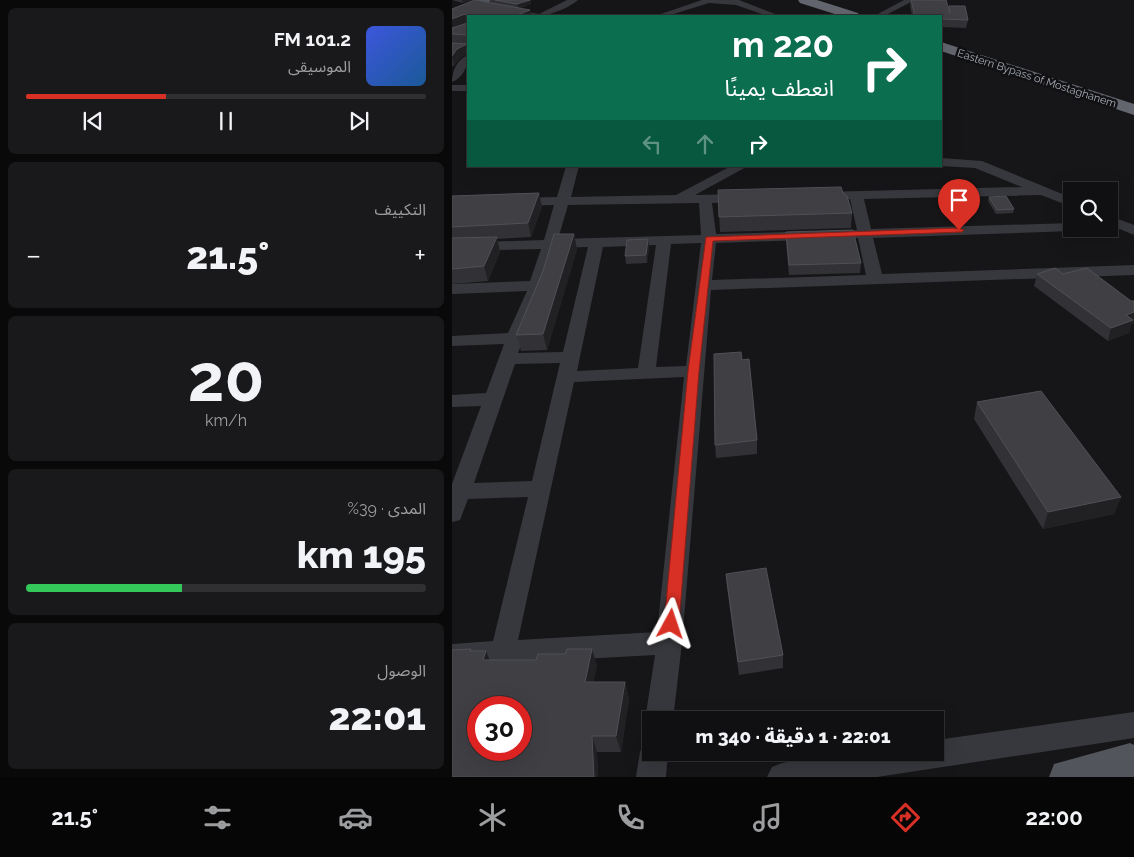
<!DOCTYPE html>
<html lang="ar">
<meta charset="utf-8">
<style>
body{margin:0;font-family:Raleway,"Noto Sans Arabic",sans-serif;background:#19191b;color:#f1f3f6;direction:rtl;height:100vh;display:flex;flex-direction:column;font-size:19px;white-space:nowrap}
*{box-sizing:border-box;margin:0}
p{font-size:16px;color:#9c9d9f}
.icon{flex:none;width:28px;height:28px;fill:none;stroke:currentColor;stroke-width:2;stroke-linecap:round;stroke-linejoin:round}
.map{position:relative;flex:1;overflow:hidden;direction:ltr}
.drawer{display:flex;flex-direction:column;gap:8px;padding:8px;background:#09090a;width:452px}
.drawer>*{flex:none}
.top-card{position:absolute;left:15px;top:15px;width:475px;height:152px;border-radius:0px;box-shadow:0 5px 20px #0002,0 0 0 1px #303032;direction:rtl;background:#0b6e4f;color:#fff;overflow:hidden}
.controls{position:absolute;left:611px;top:182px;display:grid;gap:10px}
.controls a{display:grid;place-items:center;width:55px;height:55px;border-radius:0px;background:#101012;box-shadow:0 5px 20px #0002,0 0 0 1px #303032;font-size:25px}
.speed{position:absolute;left:15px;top:696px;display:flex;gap:10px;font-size:25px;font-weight:700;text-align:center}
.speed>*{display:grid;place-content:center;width:65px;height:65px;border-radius:50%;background:#101012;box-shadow:0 5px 20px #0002,0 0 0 1px #303032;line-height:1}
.speed .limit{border:8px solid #d22;background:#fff;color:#111}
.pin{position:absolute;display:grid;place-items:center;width:42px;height:42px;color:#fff;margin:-51px -21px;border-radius:50% 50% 50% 0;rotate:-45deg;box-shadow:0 0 5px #0007}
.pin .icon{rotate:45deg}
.me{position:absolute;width:55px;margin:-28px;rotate:5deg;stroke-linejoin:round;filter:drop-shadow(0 0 4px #0008)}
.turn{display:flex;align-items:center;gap:18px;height:105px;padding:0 25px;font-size:22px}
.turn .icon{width:65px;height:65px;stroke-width:2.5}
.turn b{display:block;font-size:35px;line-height:42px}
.lanes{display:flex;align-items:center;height:48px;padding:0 25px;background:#0003;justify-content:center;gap:25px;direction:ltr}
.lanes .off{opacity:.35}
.big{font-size:38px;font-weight:800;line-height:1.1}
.drawer .widget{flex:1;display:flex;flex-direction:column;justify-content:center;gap:8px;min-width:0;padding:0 18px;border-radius:8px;background:#19191b}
.drawer .dial{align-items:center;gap:0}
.dial b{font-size:65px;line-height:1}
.song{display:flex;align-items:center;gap:15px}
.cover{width:60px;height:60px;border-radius:8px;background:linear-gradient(135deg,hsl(230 70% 55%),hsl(210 70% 35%))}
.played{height:5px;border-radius:2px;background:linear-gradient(90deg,#d93025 35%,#303032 35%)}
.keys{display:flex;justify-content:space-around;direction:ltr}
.heat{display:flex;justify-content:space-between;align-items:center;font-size:28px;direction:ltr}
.charge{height:8px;border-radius:4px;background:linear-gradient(90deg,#34c759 39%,#303032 0)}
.trip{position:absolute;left:190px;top:711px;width:302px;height:50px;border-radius:0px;background:#101012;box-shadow:0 5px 20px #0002,0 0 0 1px #303032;font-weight:800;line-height:50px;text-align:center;direction:rtl}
.menu{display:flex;height:80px;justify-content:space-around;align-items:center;background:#060607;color:#9c9d9f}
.menu .icon{width:35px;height:35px}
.menu .current{color:#d93025}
.menu b{font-size:22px;color:#f1f3f6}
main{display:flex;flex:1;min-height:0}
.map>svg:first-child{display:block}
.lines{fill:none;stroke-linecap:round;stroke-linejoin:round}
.minor{fill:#37383d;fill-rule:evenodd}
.major{fill:#53555c;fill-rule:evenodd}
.highway{fill:#63666e;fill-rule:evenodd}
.wall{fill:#323236}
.shaded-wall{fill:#212124}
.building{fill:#3f3f44;stroke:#4f5156;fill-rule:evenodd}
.route{fill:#d93025;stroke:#8d1f18}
.labels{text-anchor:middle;stroke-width:5;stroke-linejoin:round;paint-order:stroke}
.far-street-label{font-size:11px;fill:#a8adb8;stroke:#111113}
</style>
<main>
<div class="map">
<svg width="682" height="777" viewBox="0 0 682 777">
<rect width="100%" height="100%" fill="#161618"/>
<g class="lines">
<path class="minor" d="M 115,0 L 126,0 C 110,14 68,25 50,11 L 54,8 L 87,14 Z
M 250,0 L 287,0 L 328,16 L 316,16 L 284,5 L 257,3 L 215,16 L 203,16 Z
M 452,0 L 463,0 L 432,16 L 422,16 Z
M 16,55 C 17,65 10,79 0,82 C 0,72 5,59 16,55 Z
M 0,85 L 16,85 L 16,91 L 0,91 Z
M 489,158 L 530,161 L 620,198 L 620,207 L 589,195 L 412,199 L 419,229 L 620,223 L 620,229 L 626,229 L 620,231 L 421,238 L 430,274 L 682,265 L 682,275 L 259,290 L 230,643 L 221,720 L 199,720 L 199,730 L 193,720 L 203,655 L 0,666 L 0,644 L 41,641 L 76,497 L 16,499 L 8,520 L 0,522 L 0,484 L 29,406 L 0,407 L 0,395 L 34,393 L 52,344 L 0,346 L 0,336 L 56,333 L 75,291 L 0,294 L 0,284 L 78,281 L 89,249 L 0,251 L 0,243 L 92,240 L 102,205 L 64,206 L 57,202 L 64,198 L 105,197 L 114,166 L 127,166 L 119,197 L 224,195 L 279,166 L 296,166 L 243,195 L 291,194 L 298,198 L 291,202 L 260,203 L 264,234 L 405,230 L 398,199 L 364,199 L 362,196 L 364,193 L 369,192 L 570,187 L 523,168 L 489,166 ZM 247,203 L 249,235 L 106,239 L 116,205 ZM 406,238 L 414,275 L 260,280 L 264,243 ZM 249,243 L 234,366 L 204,367 L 219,244 ZM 204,245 L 186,368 L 125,371 L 151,247 ZM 136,247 L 111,352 L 66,353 L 93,286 L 104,248 ZM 108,363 L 80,481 L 22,483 L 63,364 ZM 232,377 L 205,632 L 66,640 L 122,382 Z
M 658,216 L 682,225 L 682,235 L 658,225 Z
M 682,712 L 682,738 L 425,777 L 315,777 L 320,767 L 330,763 L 400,752 L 484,752 L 484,740 Z
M 199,739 L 199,752 L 216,752 L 214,777 L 184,777 L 188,752 L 192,742 Z"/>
<path class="major" d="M 27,0 L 42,0 L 0,16 L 0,9 Z
M 678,743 L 682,745 L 682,777 L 597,777 L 602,764 Z"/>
<path class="highway" d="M 346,0 L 365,0 L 406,13 L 408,16 L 389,16 L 348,3 Z
M 489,42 L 682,104 L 682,115 L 489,51 Z"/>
</g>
<path class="wall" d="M 0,0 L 21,0 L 11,3 Z
M 38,0 L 79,0 L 79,4 L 68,8 L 16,16 L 16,47 L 15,44 L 13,43 L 15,44 L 16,53 L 8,58 L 2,66 L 0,66 L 0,9 L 39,3 Z
M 459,0 L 494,0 L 497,9 L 497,6 L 516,20 L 514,28 L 489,27 L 489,16 L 460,16 L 458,6 Z
M 266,190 L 400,213 L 399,228 L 268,232 Z
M 87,193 L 90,207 L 79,237 L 45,239 L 48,252 L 36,281 L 0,284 L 0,196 Z
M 537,197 L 562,209 L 561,213 L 544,214 L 536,201 Z
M 334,232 L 409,263 L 408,273 L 337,275 L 334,242 Z
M 122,234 L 125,249 L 95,350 L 69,351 L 64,335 Z
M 196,239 L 197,247 L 195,263 L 174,264 L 173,256 Z
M 585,274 L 611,274 L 679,301 L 682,301 L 682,324 L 679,324 L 677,333 L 656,341 L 582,286 Z
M 290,360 L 305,440 L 305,454 L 264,458 L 263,445 Z
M 525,402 L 669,497 L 662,514 L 591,529 L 522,419 Z
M 274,574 L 331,655 L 331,668 L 287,675 L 275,587 Z
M 140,649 L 145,666 L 141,682 L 173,682 L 177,699 L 169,752 L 145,752 L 146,777 L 0,777 L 20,651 L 38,660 L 84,660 Z"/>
<path class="shaded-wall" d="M 10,0 L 21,0 L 11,3 Z
M 79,0 L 79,4 L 66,8 L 65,4 Z
M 78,10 L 80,16 L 63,16 Z
M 13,14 L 15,22 L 0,28 L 0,19 Z
M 15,44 L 16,53 L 8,58 L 2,66 L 0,56 L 5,49 Z
M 87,193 L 90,207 L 79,237 L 76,223 Z
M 122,234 L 125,249 L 95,350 L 91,334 Z
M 45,237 L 48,252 L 36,281 L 32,266 Z
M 196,239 L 197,247 L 195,263 L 194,255 Z
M 682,312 L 682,324 L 679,324 L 677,333 L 656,341 L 659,328 L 674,315 Z
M 669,497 L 662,514 L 591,529 L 596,512 Z
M 140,649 L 145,666 L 138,699 L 133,682 Z
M 34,651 L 41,668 L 31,660 Z
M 173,682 L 177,699 L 169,752 L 164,736 Z
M 140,736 L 145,752 L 146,777 L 142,777 Z"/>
<path class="building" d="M 23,0 L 78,10 L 63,16 L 16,16 L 16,42 L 15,43 L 15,35 L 0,34 L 0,28 L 16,23 L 16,16 L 13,14 L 0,19 L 0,9 Z
M 43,0 L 78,0 L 65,4 Z
M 459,0 L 494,0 L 498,13 L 497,6 L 513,6 L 516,20 L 489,19 L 489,16 L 463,16 Z
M 0,43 L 15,44 L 5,49 L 0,56 Z
M 389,187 L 391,193 L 395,196 L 400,213 L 267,217 L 266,190 Z
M 87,193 L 76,223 L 0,227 L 0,196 Z
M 554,196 L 562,209 L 545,210 L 537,197 Z
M 401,230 L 409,263 L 337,265 L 334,232 Z
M 102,234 L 122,234 L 91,334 L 64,335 L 91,271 Z
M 45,237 L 32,266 L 0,269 L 0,238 Z
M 196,239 L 194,255 L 173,256 L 175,240 Z
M 603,268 L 611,274 L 635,268 L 679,301 L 682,301 L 682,312 L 674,315 L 681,320 L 659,328 L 585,274 Z
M 289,352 L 290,360 L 297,359 L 305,440 L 263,445 L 262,354 Z
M 589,391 L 669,497 L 596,512 L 525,402 Z
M 314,568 L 331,655 L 286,662 L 274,574 Z
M 19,649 L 18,651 L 34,651 L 31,660 L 84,660 L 86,654 L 113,654 L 115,649 L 140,649 L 133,682 L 173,682 L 164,736 L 140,736 L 142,777 L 0,777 L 0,650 ZM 26,708 L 69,708 L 69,750 L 26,750 Z"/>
<path class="route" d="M 507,228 L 512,230 L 510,232 L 261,241 L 247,371 L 227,624 L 224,628 L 219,630 L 214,628 L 212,624 L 236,371 L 254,237 Z"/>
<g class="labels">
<g class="far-street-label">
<text transform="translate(585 78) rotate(18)" y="4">Eastern Bypass of Mostaghanem</text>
</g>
</g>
</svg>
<div class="controls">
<a><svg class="icon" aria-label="search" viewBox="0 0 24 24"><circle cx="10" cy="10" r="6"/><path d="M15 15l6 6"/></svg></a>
</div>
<div class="speed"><div class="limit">30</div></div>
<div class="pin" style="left:507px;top:230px;background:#d93025"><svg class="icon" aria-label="arrive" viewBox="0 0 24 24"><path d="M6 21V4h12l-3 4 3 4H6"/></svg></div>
<svg class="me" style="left:219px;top:624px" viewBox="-20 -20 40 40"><path d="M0-17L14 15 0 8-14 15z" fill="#d93025" stroke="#fff" stroke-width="4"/></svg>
<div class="trip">22:01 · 1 دقيقة · 340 m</div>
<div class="top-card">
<div class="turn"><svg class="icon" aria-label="right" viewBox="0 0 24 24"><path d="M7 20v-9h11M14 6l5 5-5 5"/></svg><div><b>220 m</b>انعطف يمينًا</div></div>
<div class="lanes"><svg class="icon off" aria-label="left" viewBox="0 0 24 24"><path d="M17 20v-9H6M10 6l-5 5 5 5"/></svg><svg class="icon off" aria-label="ahead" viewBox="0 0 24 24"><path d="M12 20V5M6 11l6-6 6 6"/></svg><svg class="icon" aria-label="right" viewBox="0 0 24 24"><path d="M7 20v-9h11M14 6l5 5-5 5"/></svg></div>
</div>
</div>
<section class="drawer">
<div class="widget">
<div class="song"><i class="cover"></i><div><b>101.2 FM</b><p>الموسيقى</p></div></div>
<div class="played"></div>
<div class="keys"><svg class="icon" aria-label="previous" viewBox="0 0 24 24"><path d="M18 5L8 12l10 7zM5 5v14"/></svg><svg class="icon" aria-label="pause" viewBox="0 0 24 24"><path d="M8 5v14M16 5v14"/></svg><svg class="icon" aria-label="next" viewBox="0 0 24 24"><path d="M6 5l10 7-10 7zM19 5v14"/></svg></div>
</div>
<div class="widget"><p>التكييف</p>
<div class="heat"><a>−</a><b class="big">21.5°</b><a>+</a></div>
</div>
<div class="widget dial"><b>20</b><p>km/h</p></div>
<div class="widget"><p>المدى · 39%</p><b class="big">195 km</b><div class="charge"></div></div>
<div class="widget"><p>الوصول</p><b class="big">22:01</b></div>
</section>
</main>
<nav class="menu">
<b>22:00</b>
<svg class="icon current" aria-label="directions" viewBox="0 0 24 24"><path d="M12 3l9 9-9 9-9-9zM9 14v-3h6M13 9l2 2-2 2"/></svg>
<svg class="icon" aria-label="music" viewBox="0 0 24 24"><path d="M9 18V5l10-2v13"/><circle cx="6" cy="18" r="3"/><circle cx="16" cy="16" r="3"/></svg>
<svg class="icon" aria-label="phone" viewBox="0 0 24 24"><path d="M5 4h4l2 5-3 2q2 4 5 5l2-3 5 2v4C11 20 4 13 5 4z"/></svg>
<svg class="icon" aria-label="climate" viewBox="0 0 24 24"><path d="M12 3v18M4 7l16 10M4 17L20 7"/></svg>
<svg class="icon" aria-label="car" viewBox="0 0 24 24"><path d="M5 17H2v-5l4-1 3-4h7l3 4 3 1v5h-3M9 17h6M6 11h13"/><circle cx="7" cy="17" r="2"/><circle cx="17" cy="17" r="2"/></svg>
<svg class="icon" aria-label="filters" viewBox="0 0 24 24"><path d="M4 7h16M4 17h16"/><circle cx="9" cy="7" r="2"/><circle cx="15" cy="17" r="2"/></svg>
<b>21.5°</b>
</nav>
